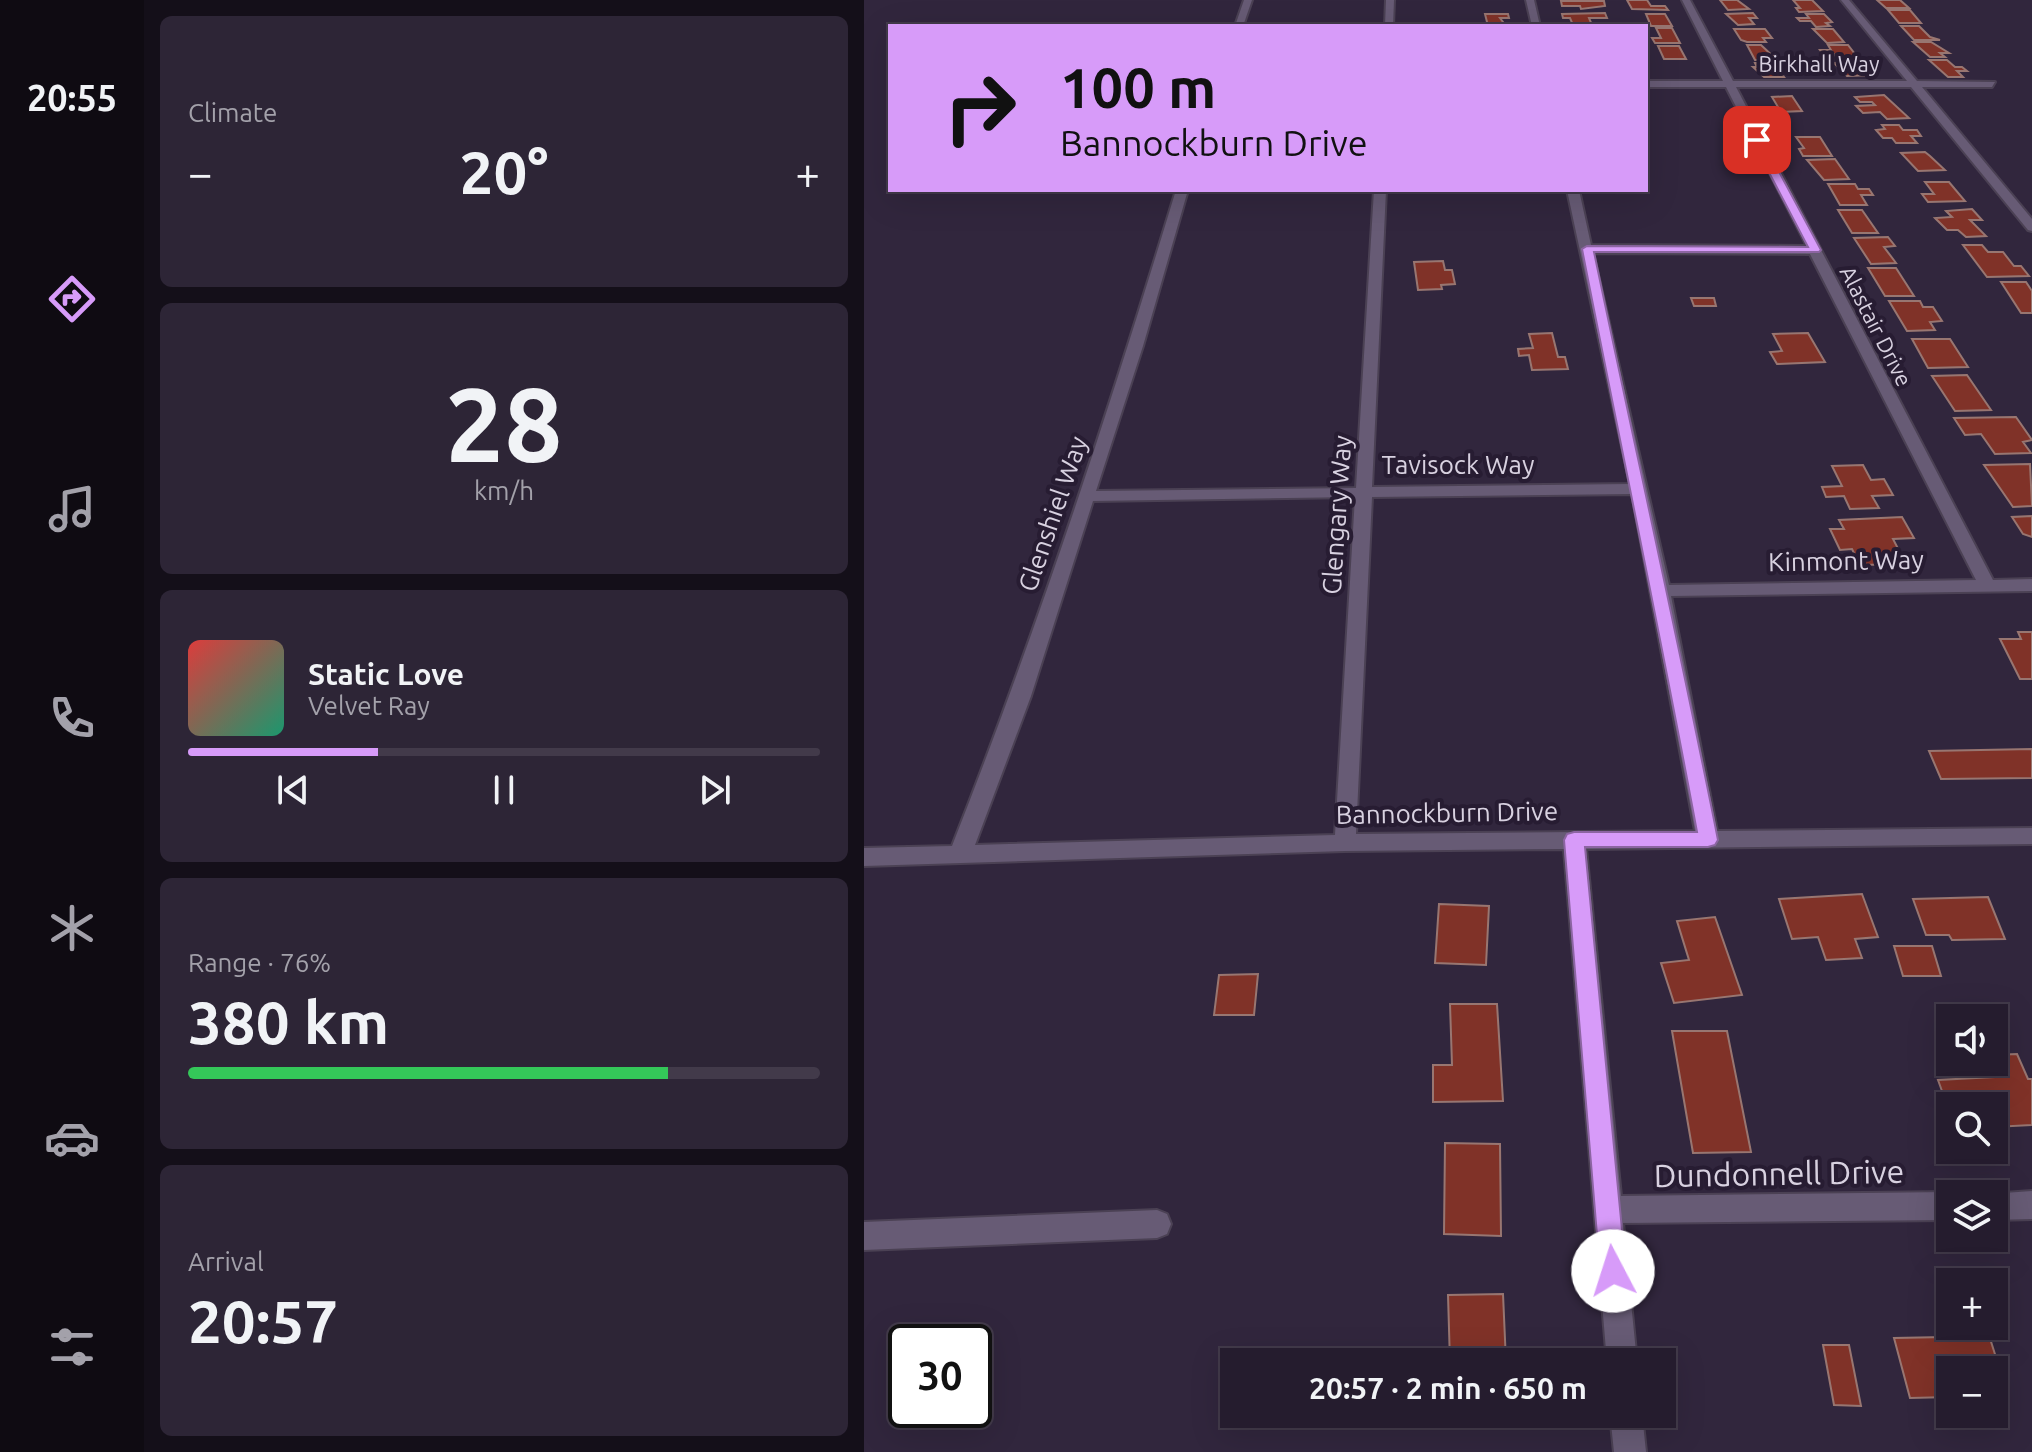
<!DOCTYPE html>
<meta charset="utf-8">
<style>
body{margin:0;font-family:Ubuntu,sans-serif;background:#2d2536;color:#f1f3f6;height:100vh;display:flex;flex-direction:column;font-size:30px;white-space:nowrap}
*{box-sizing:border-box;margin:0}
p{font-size:26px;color:#a3a1aa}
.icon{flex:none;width:44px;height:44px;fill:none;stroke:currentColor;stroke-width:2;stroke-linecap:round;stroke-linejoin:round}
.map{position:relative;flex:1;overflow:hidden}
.details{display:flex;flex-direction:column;gap:16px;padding:16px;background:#140f19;width:720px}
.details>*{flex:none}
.guide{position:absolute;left:24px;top:24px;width:760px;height:168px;border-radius:0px;box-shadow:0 8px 32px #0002,0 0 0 2px #423a4a;background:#d79bf9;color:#111;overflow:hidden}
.controls{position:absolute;left:1072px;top:1004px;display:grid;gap:16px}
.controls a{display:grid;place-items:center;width:72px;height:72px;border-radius:0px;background:#251c2e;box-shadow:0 8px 32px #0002,0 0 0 2px #423a4a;font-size:40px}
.speed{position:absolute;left:24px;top:1324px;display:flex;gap:16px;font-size:40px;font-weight:700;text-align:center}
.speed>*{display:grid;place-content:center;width:104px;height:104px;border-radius:50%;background:#251c2e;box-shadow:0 8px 32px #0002,0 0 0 2px #423a4a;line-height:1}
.speed .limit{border:4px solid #111;border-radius:12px;background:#fff;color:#111}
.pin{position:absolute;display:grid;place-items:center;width:68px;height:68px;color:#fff;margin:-34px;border-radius:16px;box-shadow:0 4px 12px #0006}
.me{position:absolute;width:88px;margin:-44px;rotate:355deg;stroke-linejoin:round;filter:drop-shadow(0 0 6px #0008)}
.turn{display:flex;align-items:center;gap:28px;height:168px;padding:0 40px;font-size:36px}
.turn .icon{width:104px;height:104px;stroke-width:2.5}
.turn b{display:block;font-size:56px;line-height:68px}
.big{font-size:60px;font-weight:600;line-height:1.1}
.details .widget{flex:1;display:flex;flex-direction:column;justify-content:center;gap:12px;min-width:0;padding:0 28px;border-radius:12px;background:#2d2536}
.details .dial{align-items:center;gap:0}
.dial b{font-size:104px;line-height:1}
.song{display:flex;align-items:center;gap:24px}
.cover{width:96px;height:96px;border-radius:12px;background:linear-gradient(135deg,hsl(0 70% 55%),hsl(160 70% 35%))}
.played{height:8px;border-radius:4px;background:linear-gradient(90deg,#d79bf9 30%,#423a4a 30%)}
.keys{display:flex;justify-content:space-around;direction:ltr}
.heat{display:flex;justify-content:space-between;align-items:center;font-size:44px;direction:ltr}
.charge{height:12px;border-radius:6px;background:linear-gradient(90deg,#34c759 76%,#423a4a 0)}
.trip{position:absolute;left:356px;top:1348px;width:456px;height:80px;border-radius:0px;background:#251c2e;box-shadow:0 8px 32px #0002,0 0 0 2px #423a4a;font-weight:600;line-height:80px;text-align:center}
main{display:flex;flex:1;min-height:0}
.tabs{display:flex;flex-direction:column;width:144px;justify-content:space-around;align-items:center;background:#0f0b12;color:#a3a1aa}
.tabs .icon{width:56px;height:56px}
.tabs .selected{color:#d79bf9}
.tabs b{font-size:36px;color:#f1f3f6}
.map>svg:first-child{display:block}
.building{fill:#803228;stroke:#987671;stroke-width:2}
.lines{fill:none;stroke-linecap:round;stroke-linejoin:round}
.minor-casing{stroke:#4b4154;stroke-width:4}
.minor{fill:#675b75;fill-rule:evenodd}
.route{fill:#d79bf9;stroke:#8c65a2;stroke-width:2}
.labels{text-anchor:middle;stroke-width:8;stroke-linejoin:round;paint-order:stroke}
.far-street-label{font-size:22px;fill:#d8d1e0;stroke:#271c32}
.street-label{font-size:26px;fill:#d8d1e0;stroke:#271c32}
.near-street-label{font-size:32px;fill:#d8d1e0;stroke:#271c32}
</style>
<main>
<nav class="tabs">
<b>20:55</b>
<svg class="icon selected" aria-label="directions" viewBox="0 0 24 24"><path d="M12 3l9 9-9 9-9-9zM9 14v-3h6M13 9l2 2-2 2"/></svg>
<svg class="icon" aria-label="music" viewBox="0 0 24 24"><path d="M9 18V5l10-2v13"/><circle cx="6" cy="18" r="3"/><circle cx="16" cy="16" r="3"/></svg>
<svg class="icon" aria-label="phone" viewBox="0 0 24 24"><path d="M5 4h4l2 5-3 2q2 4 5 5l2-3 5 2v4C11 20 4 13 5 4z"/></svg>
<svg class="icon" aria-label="climate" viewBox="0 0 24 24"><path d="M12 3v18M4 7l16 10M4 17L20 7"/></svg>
<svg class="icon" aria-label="car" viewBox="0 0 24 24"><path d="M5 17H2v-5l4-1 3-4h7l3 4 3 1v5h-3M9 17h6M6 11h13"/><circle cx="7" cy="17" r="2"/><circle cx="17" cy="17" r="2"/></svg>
<svg class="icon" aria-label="filters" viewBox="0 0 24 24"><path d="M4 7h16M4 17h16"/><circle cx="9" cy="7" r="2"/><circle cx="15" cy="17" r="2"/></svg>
</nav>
<section class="details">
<div class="widget"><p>Climate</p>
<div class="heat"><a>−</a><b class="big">20°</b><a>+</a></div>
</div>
<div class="widget dial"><b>28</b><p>km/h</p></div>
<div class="widget">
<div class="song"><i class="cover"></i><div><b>Static Love</b><p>Velvet Ray</p></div></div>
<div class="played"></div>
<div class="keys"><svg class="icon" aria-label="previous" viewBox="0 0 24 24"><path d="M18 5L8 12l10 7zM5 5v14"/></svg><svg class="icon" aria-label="pause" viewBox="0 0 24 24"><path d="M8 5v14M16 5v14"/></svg><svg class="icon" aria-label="next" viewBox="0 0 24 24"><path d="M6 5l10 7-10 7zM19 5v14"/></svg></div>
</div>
<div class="widget"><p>Range · 76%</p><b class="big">380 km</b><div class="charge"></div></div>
<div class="widget"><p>Arrival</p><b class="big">20:57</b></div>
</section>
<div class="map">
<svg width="1168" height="1452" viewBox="0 0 1168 1452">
<rect width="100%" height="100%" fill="#31263d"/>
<path class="building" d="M 763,0 L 783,0 L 787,6 L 801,6 L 804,10 L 768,9 Z
M 856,0 L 873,0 L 885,9 L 864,10 Z
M 929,0 L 948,0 L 959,11 L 935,12 L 932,8 L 936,8 Z
M 1013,0 L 1036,0 L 1045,8 L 1022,8 Z
M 697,1 L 740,1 L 741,6 L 717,9 L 716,6 L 698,6 Z
M 1024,10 L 1046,10 L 1057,23 L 1035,23 Z
M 741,13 L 743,18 L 725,18 L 728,25 L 709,25 L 706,18 L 699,18 L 698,14 Z
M 889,13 L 893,18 L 885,18 L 890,24 L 874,25 L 862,14 Z
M 621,14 L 644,14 L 645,18 L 636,18 L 642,26 L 624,26 Z
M 782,14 L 801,14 L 808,26 L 787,26 Z
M 942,14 L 960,14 L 968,22 L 962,23 L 966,26 L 952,27 L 947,21 L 936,21 L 933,18 L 945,18 Z
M 1037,26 L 1055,26 L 1066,37 L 1076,40 L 1050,40 Z
M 792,28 L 808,28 L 816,43 L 791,43 L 788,38 L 797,38 Z
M 870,29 L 901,29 L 908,38 L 899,38 L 902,42 L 883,42 L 877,40 Z
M 949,29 L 969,29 L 980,42 L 963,43 Z
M 1049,42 L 1067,42 L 1085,53 L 1076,53 L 1081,57 L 1066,57 Z
M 883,45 L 897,45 L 913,60 L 891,60 Z
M 964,45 L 984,45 L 994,58 L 973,58 L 970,54 L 959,54 L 956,50 L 967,50 Z
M 794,46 L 815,46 L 822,59 L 800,59 Z
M 1065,60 L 1083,60 L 1091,67 L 1098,67 L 1103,71 L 1093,71 L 1099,77 L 1084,77 Z
M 998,62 L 1008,72 L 1002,72 L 1006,75 L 983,76 L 970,63 Z
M 891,63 L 910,63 L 920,77 L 900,77 L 889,67 L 893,67 Z
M 1020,95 L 1045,118 L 1023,119 L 1016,112 L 999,113 L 992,106 L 1011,105 L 1008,102 L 996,102 L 991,97 Z
M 928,96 L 938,111 L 917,112 L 908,97 Z
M 1018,125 L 1035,125 L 1039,130 L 1053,130 L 1057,136 L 1047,136 L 1053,143 L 1032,143 L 1028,138 L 1019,138 L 1012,130 L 1021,129 Z
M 932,137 L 956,137 L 968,156 L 939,156 L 935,149 L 940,148 Z
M 1061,152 L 1066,156 L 1081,170 L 1054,171 L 1037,153 Z
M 971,159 L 985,179 L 960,180 L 943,160 Z
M 1061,182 L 1085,182 L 1101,201 L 1064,202 L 1058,194 L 1070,194 Z
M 964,184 L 991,184 L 994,189 L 1005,189 L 1009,195 L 997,195 L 1003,205 L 976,205 Z
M 1108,209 L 1118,220 L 1106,220 L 1122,236 L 1102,237 L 1094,230 L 1083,230 L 1071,218 L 1088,217 L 1082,211 Z
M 974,210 L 998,210 L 1014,233 L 988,233 Z
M 1024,237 L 1031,246 L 1020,247 L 1032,263 L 1007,264 L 990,238 Z
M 1099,245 L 1118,245 L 1124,252 L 1139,252 L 1150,266 L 1157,266 L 1165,276 L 1123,277 Z
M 579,261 L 581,270 L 588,270 L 591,284 L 577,285 L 578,289 L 554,290 L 550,262 Z
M 1004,268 L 1032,268 L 1050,296 L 1021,296 Z
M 1137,282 L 1162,282 L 1168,291 L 1168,313 L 1157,313 Z
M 827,298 L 850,298 L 852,306 L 830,306 Z
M 1025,301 L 1056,301 L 1059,307 L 1069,307 L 1078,321 L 1066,322 L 1071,330 L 1043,331 Z
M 688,333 L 694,357 L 701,357 L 704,369 L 668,370 L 665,355 L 655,356 L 654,349 L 669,348 L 665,334 Z
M 944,333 L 961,362 L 913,364 L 906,352 L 918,351 L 909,334 Z
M 1048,339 L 1086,339 L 1104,367 L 1064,368 Z
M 1103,375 L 1127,410 L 1091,411 L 1068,376 Z
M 1152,417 L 1168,440 L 1159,442 L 1167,453 L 1131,454 L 1117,434 L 1101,435 L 1090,418 Z
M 1166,464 L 1168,506 L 1149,507 L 1120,465 Z
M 999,465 L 1007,480 L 1020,479 L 1029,495 L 1008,496 L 1015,508 L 986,509 L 980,496 L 962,497 L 958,487 L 978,486 L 968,466 Z
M 1168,516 L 1168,537 L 1159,534 L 1148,517 Z
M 1038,517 L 1050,538 L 1029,539 L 1042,564 L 996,565 L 988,549 L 976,550 L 966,529 L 980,529 L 975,520 Z
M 1154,632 L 1168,632 L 1168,679 L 1156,679 L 1136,639 L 1157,639 Z
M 1168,749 L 1168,778 L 1077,779 L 1065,751 Z
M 998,894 L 1014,937 L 991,939 L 998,958 L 962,960 L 954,937 L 928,939 L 915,899 Z
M 1124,897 L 1141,939 L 1088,940 L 1085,935 L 1062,935 L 1049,899 Z
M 575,904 L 625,906 L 622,965 L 571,963 Z
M 851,917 L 878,995 L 810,1003 L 797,963 L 825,960 L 813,921 Z
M 1030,946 L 1068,946 L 1077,976 L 1039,976 Z
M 394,974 L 390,1015 L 350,1015 L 355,975 Z
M 586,1004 L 633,1004 L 639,1101 L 569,1102 L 569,1065 L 588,1065 Z
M 808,1031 L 863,1031 L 887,1152 L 829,1153 Z
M 1153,1054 L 1164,1079 L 1168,1079 L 1168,1125 L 1130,1127 L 1130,1106 L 1086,1106 L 1086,1113 L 1074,1080 L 1130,1077 L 1125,1062 L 1130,1062 L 1130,1055 Z
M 581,1143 L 636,1144 L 637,1236 L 580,1234 Z
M 639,1294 L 642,1362 L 586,1362 L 584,1295 Z
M 1077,1323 L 1122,1326 L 1144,1395 L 1130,1396 L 1130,1370 L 1086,1370 L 1086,1397 L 1046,1398 L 1030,1338 L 1081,1337 Z
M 959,1345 L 985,1345 L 997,1406 L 970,1405 Z"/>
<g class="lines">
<defs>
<path id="minor" d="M 380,0 L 388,0 L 379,26 L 371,26 Z
M 522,0 L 530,0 L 529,26 L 521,26 Z
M 662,0 L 670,0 L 676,26 L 668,26 Z
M 818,0 L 826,0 L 869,81 L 1043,81 L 977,0 L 985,0 L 1053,81 L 1131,82 L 1128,87 L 1058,87 L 1168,219 L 1168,231 L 1164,230 L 1047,87 L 872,87 L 1129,580 L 1168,579 L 1168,591 L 807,596 L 853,831 L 1168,828 L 1168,844 L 722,849 L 757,1196 L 1086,1192 L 1090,1194 L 1086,1194 L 1086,1220 L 759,1223 L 773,1362 L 743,1362 L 700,849 L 481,851 L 0,866 L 0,848 L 88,846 C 173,631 245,411 312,190 L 324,190 L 279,346 L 232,491 L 492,488 L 510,190 L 522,190 L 508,487 L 766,484 L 703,190 L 715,190 L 727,245 L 943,246 L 862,87 L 782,87 L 782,81 L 859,81 ZM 729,253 L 946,254 L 1112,580 L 805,585 ZM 768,494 L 831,831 L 492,834 L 508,497 ZM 491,497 L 471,835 L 111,845 L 167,696 L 229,501 Z
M 1168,1191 L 1168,1219 L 1130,1220 L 1130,1194 L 1126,1194 Z
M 293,1210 L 303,1214 L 307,1224 L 303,1234 L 293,1238 L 0,1250 L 0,1222 Z
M 746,1414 L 778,1414 L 782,1452 L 750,1452 Z"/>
</defs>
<use href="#minor" class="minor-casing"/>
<use href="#minor" class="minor"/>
</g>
<path class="route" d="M 893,137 L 898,140 L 957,250 L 955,252 L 730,252 C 771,448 815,643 854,840 L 851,845 L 844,847 L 721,847 L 762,1271 L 759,1280 L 749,1284 L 740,1280 L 736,1271 L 700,840 L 703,834 L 710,832 L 833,832 C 797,637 756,443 718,249 L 723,246 L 944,247 L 888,140 Z"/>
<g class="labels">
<g class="far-street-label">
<text x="955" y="72">Birkhall Way</text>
<text transform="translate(1012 326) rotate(63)" y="8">Alastair Drive</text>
</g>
<g class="street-label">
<text x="594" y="474">Tavisock Way</text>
<text transform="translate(189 514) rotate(-71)" y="9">Glenshiel Way</text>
<text transform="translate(473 515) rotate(-86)" y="9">Glengary Way</text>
<text transform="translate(982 561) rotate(-1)" y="9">Kinmont Way</text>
<text transform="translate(583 813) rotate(-1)" y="9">Bannockburn Drive</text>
</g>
<g class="near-street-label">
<text transform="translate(915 1174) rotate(-1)" y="11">Dundonnell Drive</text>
</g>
</g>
</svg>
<div class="controls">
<a><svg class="icon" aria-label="sound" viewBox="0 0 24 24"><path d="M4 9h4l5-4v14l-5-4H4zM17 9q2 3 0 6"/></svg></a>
<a><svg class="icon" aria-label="search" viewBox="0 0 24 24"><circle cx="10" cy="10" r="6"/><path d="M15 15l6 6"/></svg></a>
<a><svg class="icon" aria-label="layers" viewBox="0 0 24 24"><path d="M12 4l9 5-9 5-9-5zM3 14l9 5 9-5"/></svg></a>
<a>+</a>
<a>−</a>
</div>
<div class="speed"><div class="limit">30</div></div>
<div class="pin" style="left:893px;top:140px;background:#d93025"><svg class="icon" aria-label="arrive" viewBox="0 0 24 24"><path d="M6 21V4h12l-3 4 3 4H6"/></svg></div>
<svg class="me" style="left:749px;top:1271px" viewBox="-20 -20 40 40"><circle r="19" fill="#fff"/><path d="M0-13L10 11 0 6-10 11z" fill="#d79bf9"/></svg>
<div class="trip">20:57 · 2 min · 650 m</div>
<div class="guide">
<div class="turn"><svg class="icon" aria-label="right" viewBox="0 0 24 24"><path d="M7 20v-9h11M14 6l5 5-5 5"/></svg><div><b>100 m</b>Bannockburn Drive</div></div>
</div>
</div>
</main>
